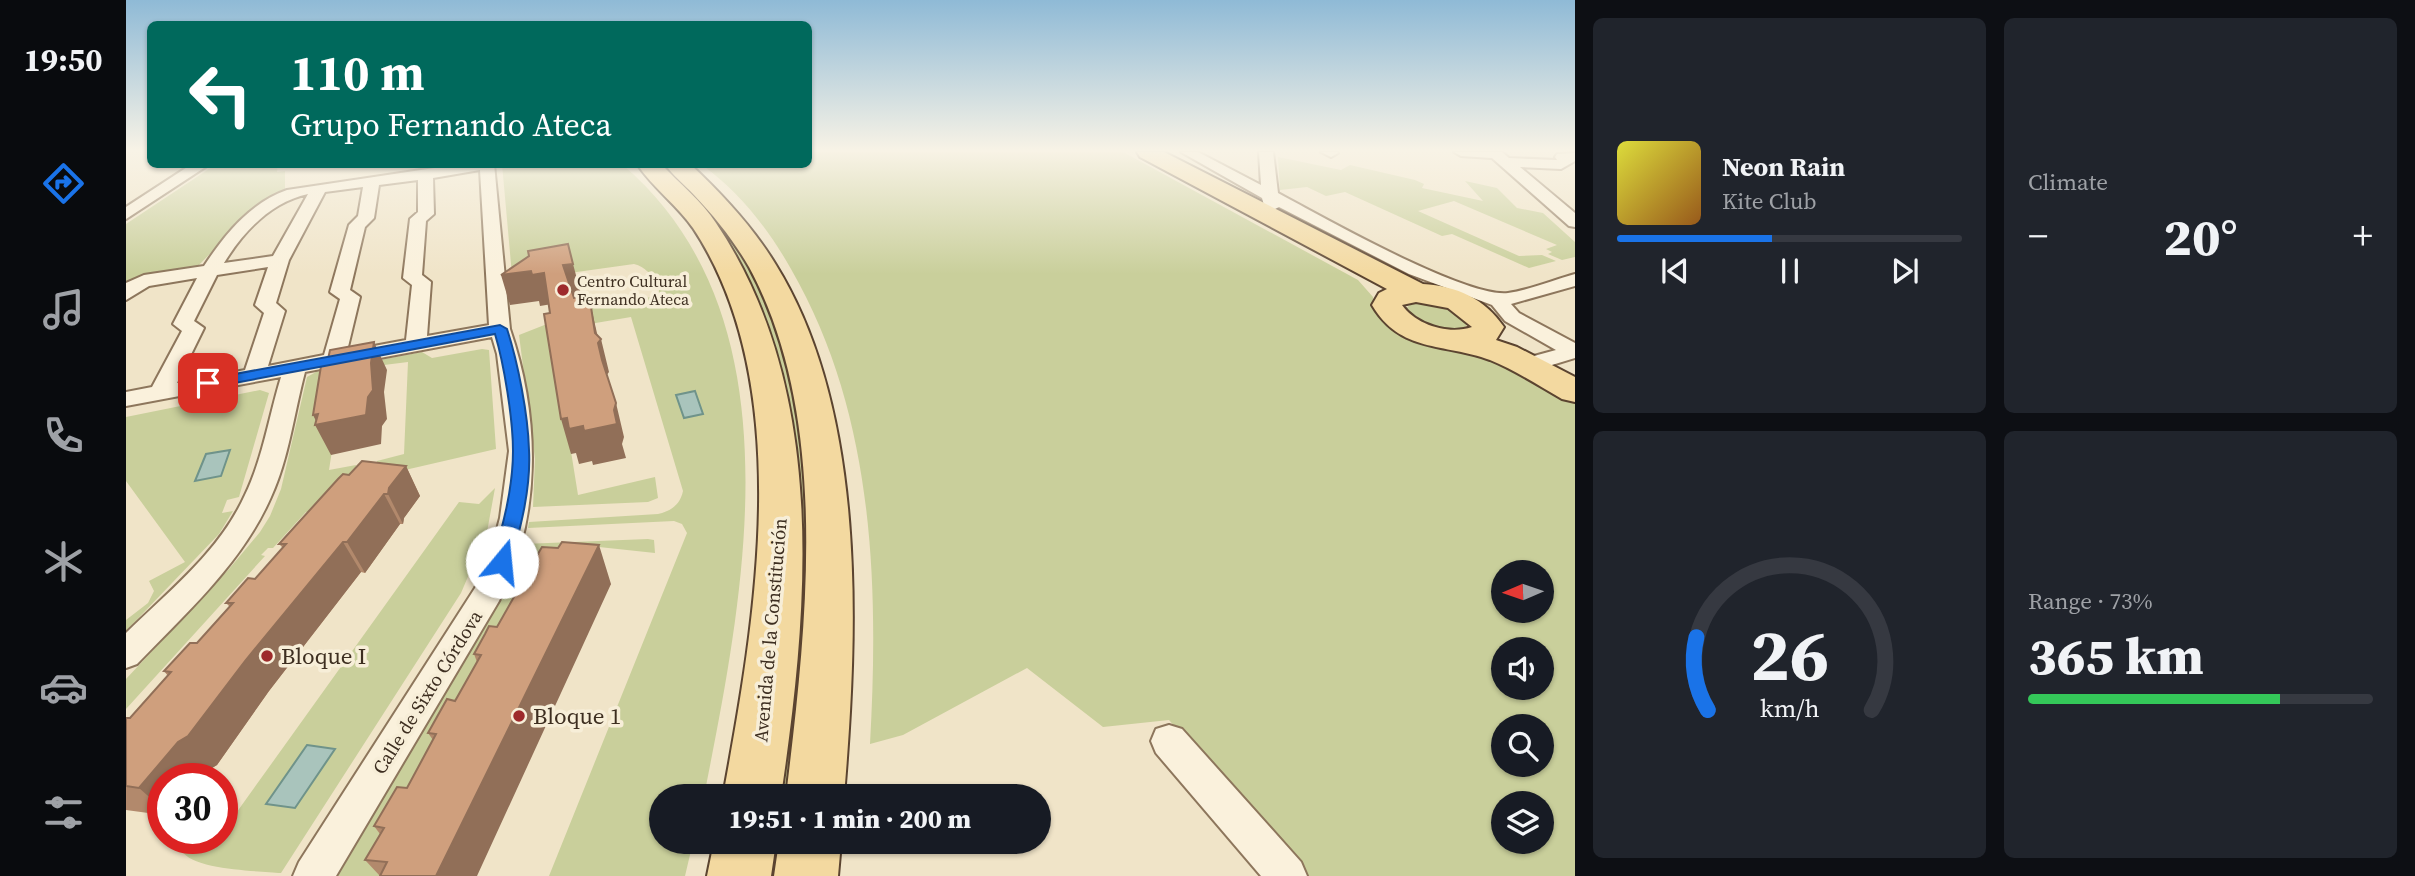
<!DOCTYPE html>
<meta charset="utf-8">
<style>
body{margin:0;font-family:"Source Serif 4",serif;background:#20242c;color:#f1f3f6;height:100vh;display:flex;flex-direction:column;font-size:26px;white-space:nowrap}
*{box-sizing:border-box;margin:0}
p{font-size:23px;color:#9ea1a6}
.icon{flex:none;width:38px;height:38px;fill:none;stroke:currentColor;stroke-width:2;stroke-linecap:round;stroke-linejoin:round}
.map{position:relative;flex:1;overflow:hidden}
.drawer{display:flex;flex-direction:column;gap:18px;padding:18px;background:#0d0f14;width:840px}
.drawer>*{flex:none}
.banner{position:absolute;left:21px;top:21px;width:665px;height:147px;border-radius:10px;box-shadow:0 2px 5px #0004;background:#00695c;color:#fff;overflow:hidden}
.needle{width:46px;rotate:268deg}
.controls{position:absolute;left:1365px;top:560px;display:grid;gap:14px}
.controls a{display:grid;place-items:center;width:63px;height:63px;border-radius:50%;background:#171b24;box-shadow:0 2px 5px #0004;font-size:35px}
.speed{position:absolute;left:21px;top:763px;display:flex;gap:14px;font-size:35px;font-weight:700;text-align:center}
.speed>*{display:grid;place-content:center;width:91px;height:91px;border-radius:50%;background:#171b24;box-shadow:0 2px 5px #0004;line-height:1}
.speed .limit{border:10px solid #d22;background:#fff;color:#111}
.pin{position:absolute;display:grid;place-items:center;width:60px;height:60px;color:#fff;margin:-30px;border-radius:14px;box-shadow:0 4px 10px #0006}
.me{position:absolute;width:77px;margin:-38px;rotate:17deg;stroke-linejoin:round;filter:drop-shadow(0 0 5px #0008)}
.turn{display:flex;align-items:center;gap:24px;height:147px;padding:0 28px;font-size:32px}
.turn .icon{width:91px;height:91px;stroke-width:2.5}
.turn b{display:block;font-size:49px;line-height:60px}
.big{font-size:52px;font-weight:800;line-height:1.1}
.drawer .tile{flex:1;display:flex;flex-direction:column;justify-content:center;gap:10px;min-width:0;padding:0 24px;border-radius:10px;background:#20242c}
.drawer .dial{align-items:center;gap:0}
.dial svg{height:182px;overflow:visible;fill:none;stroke:#363941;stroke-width:7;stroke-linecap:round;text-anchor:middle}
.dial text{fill:#f1f3f6;stroke:none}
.song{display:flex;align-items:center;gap:21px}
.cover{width:84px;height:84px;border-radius:10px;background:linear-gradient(135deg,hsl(60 70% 55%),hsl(30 70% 35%))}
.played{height:7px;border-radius:4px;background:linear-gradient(90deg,#1a73e8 45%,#363941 45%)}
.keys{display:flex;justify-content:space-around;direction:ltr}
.heat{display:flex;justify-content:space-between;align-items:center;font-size:38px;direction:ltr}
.charge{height:10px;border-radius:5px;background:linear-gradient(90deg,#34c759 73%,#363941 0)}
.drawer .tiles{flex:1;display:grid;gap:18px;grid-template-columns:repeat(2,1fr)}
.trip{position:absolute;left:523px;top:784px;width:402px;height:70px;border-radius:35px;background:#171b24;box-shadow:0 2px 5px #0004;font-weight:800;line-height:70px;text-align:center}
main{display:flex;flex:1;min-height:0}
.tabs{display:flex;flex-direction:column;width:126px;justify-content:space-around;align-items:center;background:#090b0e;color:#9ea1a6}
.tabs .icon{width:49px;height:49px}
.tabs .selected{color:#1a73e8}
.tabs b{font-size:32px;color:#f1f3f6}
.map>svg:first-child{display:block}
.green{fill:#c9cf9b;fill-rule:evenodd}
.water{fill:#a9c4bc;stroke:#6f938a;stroke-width:2}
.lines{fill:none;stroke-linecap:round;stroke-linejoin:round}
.minor-casing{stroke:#8d765c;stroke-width:4}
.primary-casing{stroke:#5b4430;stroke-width:4}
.minor{fill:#faf1dc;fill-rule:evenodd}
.primary{fill:#f3d9a0;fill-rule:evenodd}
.wall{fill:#b2896c}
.shaded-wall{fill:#916f58}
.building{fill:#cf9f7d;stroke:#916f58;stroke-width:2}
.route{fill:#1a73e8;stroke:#114b97;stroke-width:2}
.poi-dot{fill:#9e2a2b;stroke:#f7eed8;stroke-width:2.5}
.labels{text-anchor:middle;stroke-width:7;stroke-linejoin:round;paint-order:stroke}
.far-poi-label{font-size:16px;fill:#3d2e20;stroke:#f7eed8;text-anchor:start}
.street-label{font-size:19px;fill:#3d2e20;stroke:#f7eed8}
.near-poi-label{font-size:23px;fill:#3d2e20;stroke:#f7eed8;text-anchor:start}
</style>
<main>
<nav class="tabs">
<b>19:50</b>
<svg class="icon selected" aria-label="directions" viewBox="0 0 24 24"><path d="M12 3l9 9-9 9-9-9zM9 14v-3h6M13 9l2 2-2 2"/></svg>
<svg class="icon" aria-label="music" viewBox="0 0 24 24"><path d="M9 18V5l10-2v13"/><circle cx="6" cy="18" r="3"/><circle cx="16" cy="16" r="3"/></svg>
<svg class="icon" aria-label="phone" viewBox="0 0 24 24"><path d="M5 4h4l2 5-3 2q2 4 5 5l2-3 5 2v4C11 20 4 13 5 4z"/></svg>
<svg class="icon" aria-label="climate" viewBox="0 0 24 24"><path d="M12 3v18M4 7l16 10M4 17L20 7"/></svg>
<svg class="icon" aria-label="car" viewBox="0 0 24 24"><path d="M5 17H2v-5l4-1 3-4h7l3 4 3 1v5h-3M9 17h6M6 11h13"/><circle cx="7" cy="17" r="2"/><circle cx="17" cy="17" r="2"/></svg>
<svg class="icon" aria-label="filters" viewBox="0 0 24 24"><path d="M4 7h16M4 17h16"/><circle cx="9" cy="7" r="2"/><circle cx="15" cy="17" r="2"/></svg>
</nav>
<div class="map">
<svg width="1449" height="876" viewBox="0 0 1449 876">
<rect width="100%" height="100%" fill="#f0e4c8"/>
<path class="green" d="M 683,152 L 997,152 L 1232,280 L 1247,297 L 1249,308 L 1449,398 L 1449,876 L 1182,876 L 1043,720 L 977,727 L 901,668 L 777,735 L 744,744 C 753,582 748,413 665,269 C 643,230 613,191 576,165 L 682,164 ZM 1377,572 L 1416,572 L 1416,611 L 1377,611 ZM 1377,649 L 1416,649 L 1416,688 L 1377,688 ZM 1377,726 L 1416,726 L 1416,765 L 1377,765 ZM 1377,803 L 1416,803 L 1416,842 L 1377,842 Z
M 1152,157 L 1215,170 L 1224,165 L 1289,180 L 1298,184 L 1296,188 L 1357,201 L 1339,181 L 1371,188 L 1391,208 L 1417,213 L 1449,242 L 1449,257 L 1436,260 L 1422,254 L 1426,252 L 1420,249 L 1431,245 L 1328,201 L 1292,211 L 1393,256 L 1416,255 L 1430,261 L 1403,268 L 1326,234 L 1316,236 L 1219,192 L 1200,196 L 1181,187 L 1154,190 Z
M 376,164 L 497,165 C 675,318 618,594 578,796 L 536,796 L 536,842 L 567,842 L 559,876 L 423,876 L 561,533 L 556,524 L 548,521 L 402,528 L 403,522 L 532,514 C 545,511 554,505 557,491 L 505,317 L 452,326 L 443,439 L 452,495 L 529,477 L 532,498 L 522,502 L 407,507 L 409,459 L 393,335 L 477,302 L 537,296 L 533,294 L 533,280 C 523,275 520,267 508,264 L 422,276 L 386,275 Z
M 89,165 L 152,165 L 151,172 L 159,171 L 159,189 L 121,216 L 70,268 L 2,281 L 0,284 L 0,224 Z
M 531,165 L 540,165 L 602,229 L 642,299 L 669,385 L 683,491 L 673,753 L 668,796 L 647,796 L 654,752 L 631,301 L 593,231 Z
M 1288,302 L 1323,307 L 1342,324 C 1326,341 1296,323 1281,312 L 1280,308 Z
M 356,349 L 363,350 L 370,449 L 279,470 L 250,468 L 251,461 L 278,454 L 282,362 L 242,367 L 207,444 L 203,470 L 230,465 L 228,477 L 204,514 L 180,512 L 147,548 L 142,548 L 135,555 L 139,556 L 0,709 L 0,679 L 103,569 L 134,532 L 144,516 L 155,489 L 181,377 L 190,372 L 296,352 L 306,358 Z
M 134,390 L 143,393 L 113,497 L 101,500 L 96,513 L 107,511 L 93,534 L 0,631 L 0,620 L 22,603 L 28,591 L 23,581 L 59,562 L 0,481 L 0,417 Z
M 369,488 L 361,532 L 335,593 L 155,873 C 132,871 67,870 56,851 L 60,838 L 96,838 L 96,823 L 103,823 L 333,502 L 353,504 Z
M 522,539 L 528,540 L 529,553 L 445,544 L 279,876 L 212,876 L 376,597 L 397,544 Z"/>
<path class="water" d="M 569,391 L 577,414 L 558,418 L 550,395 Z
M 104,450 L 95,476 L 69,481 L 80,454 Z
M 181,745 L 209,749 L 169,808 L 140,804 Z"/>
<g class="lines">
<defs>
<path id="minor" d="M 1055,152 L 1072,152 L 1135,185 L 1133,152 L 1147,152 L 1152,193 C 1195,216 1339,298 1382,293 C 1404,290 1427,280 1449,274 L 1449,286 L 1385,304 L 1393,313 L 1449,343 L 1449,358 L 1416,368 L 1408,366 L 1405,361 L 1408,356 L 1430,350 L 1379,321 L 1366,305 L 1283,274 L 1153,207 L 1145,211 L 1139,209 L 1136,198 Z
M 1195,152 L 1211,152 L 1212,153 L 1205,157 Z
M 1328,152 L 1376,152 L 1383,158 L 1431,160 L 1429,157 L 1431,154 L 1449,153 L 1449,161 L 1435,169 L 1394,167 L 1449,213 L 1449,227 L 1443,226 L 1366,158 L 1335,156 Z
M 66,164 L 84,164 L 0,219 L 0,207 Z
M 335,164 L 368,164 L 384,329 C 414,416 416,518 373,601 L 210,876 L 167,876 L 173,862 L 349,588 L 362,562 L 374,518 L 383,451 L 371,354 L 366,337 L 179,372 C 168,413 163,458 145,497 C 116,563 61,612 11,664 L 0,668 L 0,633 C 43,591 94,551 119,495 C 137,458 143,416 155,377 L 0,406 L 0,392 L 26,387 L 56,331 L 47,324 L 71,278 L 23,286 L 0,300 L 0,283 L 18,275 L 78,266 C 99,234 124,203 161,190 ZM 354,170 L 363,325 L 301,336 L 305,282 L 296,275 L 300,221 L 308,214 L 307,178 ZM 292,180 L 292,212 L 284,219 L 277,278 L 286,285 L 280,340 L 221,351 L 234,297 L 224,290 L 239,227 L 248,218 L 253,185 ZM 237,187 L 232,216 L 223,225 L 204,292 L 214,299 L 198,355 L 142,366 L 159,311 L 150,303 L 163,260 L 199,192 ZM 182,194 L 147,256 L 98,263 C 117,232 145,202 182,194 ZM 142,267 L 129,305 L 138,313 L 119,370 L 51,383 L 78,328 L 68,321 L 91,275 Z
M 1043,725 L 1056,729 L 1175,862 L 1181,876 L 1135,876 L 1030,753 L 1025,741 L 1030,729 Z"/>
<path id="primary" d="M 1011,152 L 1038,152 L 1297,284 C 1331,286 1359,299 1378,327 L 1370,340 L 1391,347 L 1449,377 L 1449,402 L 1436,399 C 1413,386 1389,370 1364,360 C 1318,343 1274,353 1246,305 L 1253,293 L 1261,289 L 1014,157 ZM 1290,302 L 1322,308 L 1346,327 C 1323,335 1290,325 1276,305 Z
M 511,164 L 535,164 C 553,183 576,201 590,223 C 702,390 683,606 655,796 L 597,796 C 629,623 671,385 567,228 C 551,205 527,188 511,164 Z
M 539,164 L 564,164 C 597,195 627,227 650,265 C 741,412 732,631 718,796 L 660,796 C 680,630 706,420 623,267 C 608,241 589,217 568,195 C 559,185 547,176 539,164 Z
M 588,842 L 650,842 L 645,876 L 581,876 Z
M 653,842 L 715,842 L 712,876 L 648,876 Z"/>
</defs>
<use href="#minor" class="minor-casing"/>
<use href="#primary" class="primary-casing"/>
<use href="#minor" class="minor"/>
<use href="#primary" class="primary"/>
</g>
<path class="wall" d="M 280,466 L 294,496 L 278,518 L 277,524 L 274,524 L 239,573 L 235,572 L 143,691 L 91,765 L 81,771 L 75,779 L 37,779 L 37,815 L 0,810 L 0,718 L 4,718 L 42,676 L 38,671 L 71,643 L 104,607 L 100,603 L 129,579 L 157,548 L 153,544 L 223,475 Z
M 485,584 L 254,876 L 239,860 L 254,834 L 248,826 L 281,788 L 307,740 L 302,733 L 329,701 L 351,662 L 348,654 L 371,627 L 389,596 L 385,587 Z"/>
<path class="shaded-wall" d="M 447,264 L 455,294 L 444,296 L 437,265 Z
M 405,271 L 418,273 L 426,304 L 414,306 L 413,301 L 384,305 L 375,275 Z
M 465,307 L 473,342 L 475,339 L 483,372 L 480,376 L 469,333 Z
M 248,342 L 261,370 L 258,392 L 261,419 L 256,426 L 255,444 L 205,455 L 189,425 L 192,425 L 187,415 Z
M 490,403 L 498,437 L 496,444 L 500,458 L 467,465 L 466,461 L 453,464 L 450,453 L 445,454 L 435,419 L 488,410 Z
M 280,466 L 294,496 L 278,518 L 277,524 L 262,494 L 263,488 Z
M 258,494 L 274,524 L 239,573 L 221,542 Z
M 217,542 L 235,572 L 143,691 L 91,765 L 81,771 L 75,779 L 37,779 L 37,809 L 13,788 Z
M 473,545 L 485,584 L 351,876 L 310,876 Z"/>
<path class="building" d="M 442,244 L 447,264 L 437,265 L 448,298 L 461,296 L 465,307 L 469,333 L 475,339 L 472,343 L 476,360 L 490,403 L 488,410 L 491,424 L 458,431 L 457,426 L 443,429 L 441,418 L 435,419 L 418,314 L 424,313 L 418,273 L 406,275 L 405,271 L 375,275 L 403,256 L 402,251 Z
M 248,342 L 245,363 L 247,390 L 242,397 L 240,415 L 189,425 L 192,414 L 187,415 L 196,360 L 202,359 L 204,350 Z
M 236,461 L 280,466 L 263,488 L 262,494 L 258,494 L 221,542 L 217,542 L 119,661 L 62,736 L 52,742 L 13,788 L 0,786 L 0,718 L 4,718 L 45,672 L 38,671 L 64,643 L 71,643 L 107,603 L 100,603 L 122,578 L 129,579 L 160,544 L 153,544 L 212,479 L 217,474 L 223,475 Z
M 436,542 L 473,545 L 310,876 L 254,876 L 261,862 L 239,860 L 258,828 L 248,826 L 271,787 L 281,788 L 310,734 L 302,733 L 321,699 L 329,701 L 355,655 L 348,654 L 359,634 L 363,626 L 371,627 L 393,588 L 385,587 L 400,563 L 406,564 L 416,547 L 432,548 Z"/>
<linearGradient id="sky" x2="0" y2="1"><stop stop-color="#8fbad6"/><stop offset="0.55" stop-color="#f8f3e6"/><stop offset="1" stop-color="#f8f3e6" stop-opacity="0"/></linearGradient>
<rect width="1449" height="274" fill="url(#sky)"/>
<path class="route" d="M 374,325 L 381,329 C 392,363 402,414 403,450 C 405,488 395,526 385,562 L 382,567 L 369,567 L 366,562 C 377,526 387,488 387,451 C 387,419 378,364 369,334 L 82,388 L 74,383 L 82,379 Z"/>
<g class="poi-dot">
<circle cx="437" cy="290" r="7"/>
<circle cx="141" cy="656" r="7"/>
<circle cx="393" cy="716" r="7"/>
</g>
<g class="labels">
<g class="far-poi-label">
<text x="451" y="287">Centro Cultural<tspan x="451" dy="18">Fernando Ateca</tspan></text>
</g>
<g class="street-label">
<text transform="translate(644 630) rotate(-85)" y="7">Avenida de la Constitución</text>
<text transform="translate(301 692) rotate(-58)" y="7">Calle de Sixto Córdova</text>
</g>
<g class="near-poi-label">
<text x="155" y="664">Bloque I</text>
<text x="407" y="724">Bloque 1</text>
</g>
</g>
</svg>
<div class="controls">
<a><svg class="needle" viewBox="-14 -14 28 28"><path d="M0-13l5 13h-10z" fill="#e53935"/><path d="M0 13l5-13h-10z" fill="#9ea1a6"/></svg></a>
<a><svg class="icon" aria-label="sound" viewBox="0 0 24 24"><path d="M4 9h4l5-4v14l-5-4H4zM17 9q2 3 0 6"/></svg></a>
<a><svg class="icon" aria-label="search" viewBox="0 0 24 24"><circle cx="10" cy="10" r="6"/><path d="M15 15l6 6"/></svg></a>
<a><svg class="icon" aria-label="layers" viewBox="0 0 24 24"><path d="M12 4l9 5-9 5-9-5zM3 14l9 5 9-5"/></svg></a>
</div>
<div class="speed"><div class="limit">30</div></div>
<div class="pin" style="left:82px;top:383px;background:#d93025"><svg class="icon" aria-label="arrive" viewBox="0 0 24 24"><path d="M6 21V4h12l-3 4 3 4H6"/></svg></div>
<svg class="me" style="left:376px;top:562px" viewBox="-20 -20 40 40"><circle r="19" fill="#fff"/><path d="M0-13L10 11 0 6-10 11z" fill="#1a73e8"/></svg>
<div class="trip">19:51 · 1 min · 200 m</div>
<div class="banner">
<div class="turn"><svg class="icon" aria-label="left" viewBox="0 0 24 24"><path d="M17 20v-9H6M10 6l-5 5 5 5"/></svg><div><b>110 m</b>Grupo Fernando Ateca</div></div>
</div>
</div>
<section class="drawer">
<div class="tiles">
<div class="tile">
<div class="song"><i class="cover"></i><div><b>Neon Rain</b><p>Kite Club</p></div></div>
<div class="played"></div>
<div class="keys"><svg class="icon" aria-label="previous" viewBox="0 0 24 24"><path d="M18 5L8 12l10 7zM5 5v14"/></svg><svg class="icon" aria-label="pause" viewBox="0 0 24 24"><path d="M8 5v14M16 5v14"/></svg><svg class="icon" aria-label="next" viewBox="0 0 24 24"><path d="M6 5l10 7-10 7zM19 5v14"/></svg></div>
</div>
<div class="tile"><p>Climate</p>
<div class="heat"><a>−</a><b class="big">20°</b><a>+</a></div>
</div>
<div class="tile dial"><svg viewBox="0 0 100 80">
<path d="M14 69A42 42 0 1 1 86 69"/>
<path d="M14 69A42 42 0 0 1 9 37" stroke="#1a73e8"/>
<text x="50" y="56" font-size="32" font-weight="700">26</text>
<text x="50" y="72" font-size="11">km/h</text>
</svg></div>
<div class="tile"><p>Range · 73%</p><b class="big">365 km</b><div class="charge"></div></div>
</div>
</section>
</main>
